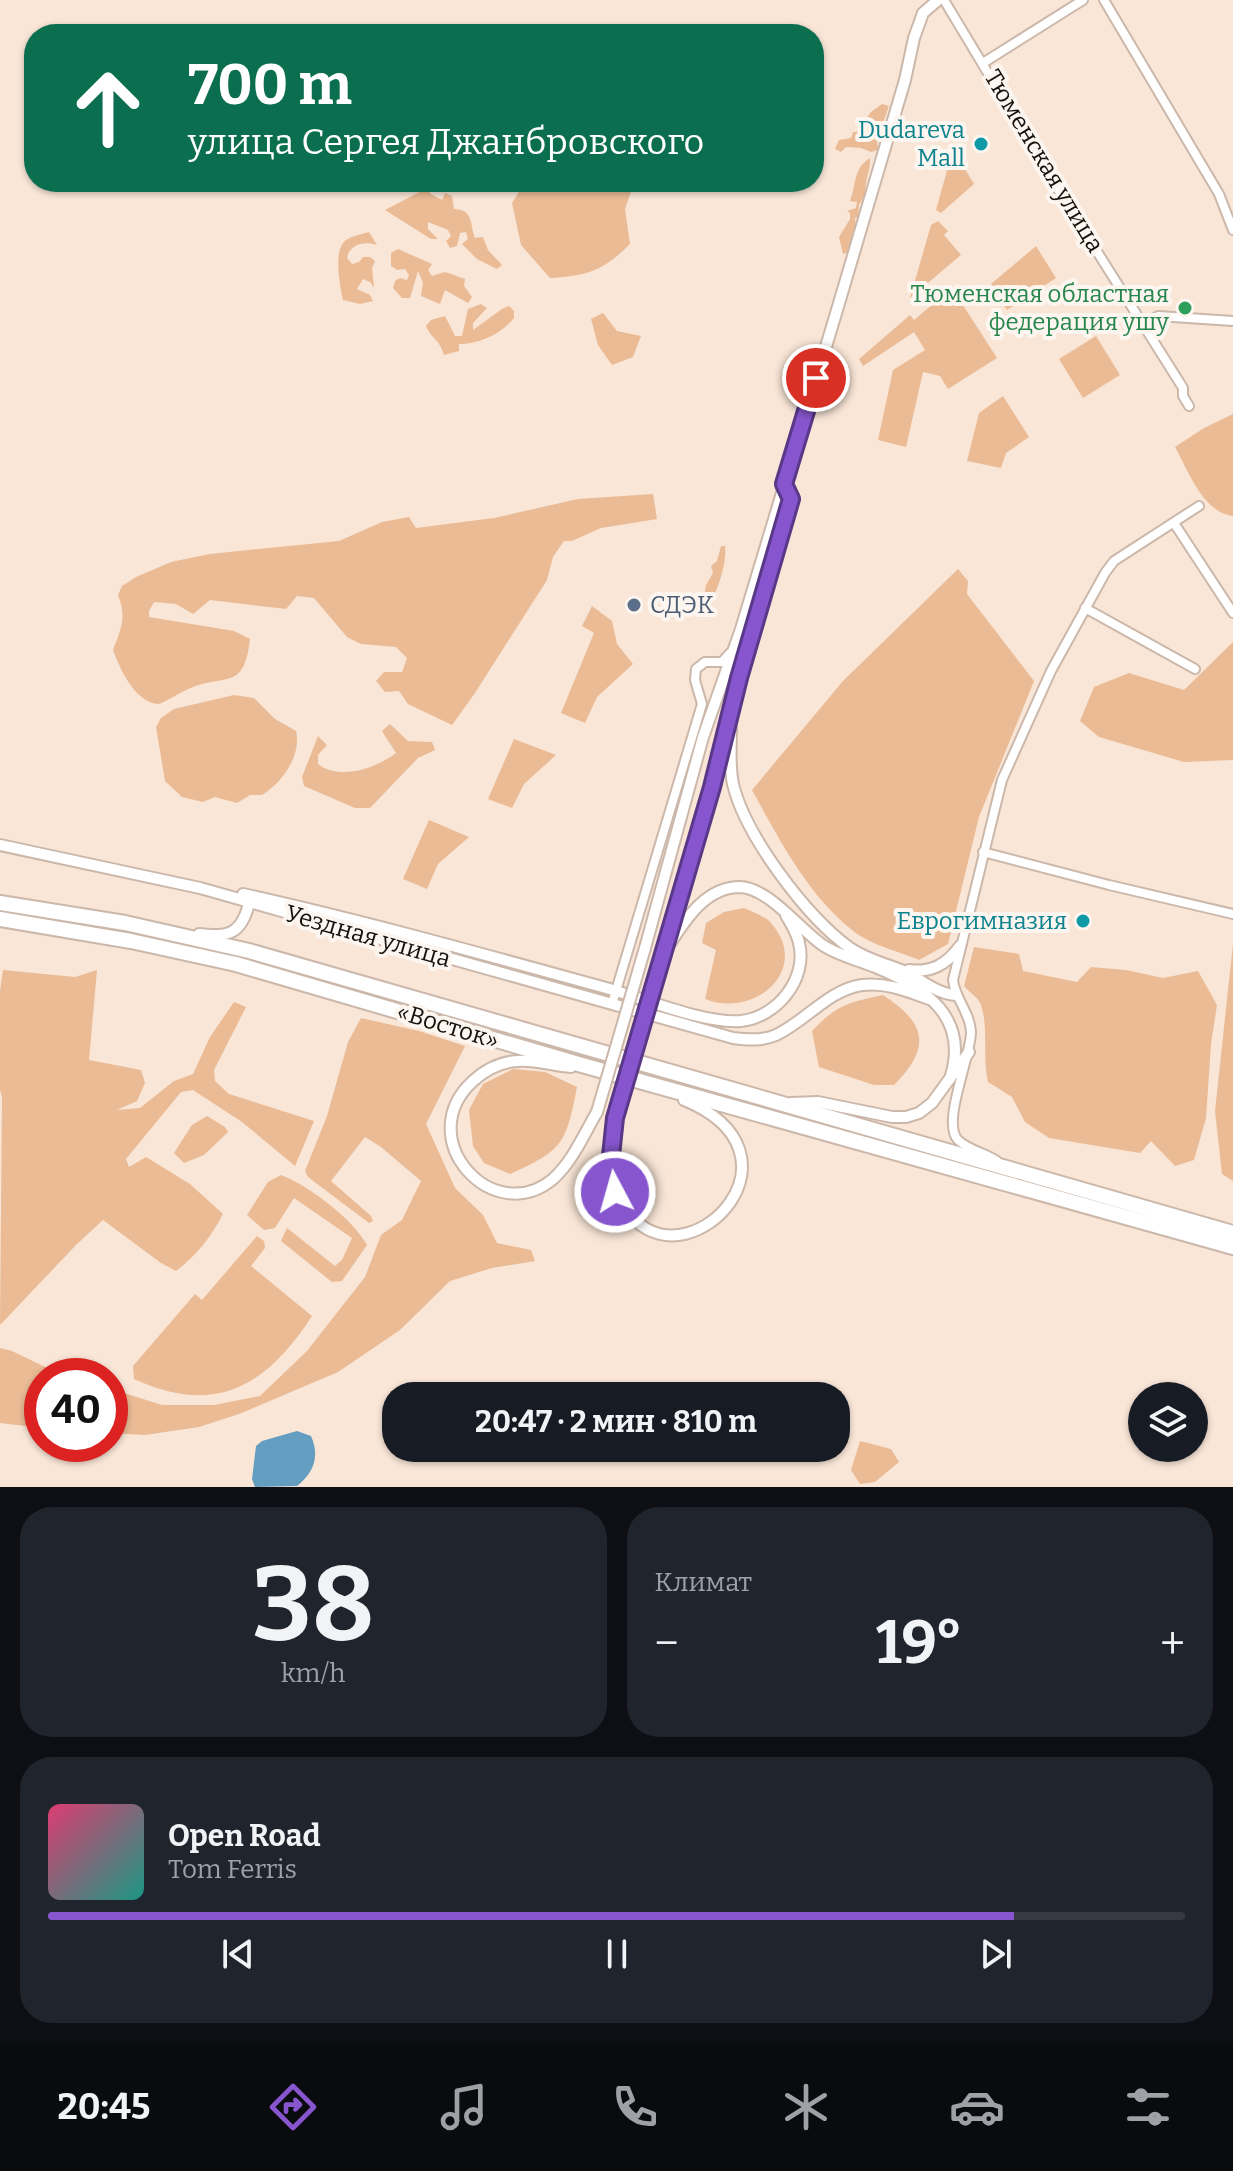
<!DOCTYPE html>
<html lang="ru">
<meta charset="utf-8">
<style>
body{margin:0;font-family:Bitter,serif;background:#20242c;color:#f1f3f6;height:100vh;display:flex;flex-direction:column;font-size:30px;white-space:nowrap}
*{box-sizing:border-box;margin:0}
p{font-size:26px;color:#9ea1a6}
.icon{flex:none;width:44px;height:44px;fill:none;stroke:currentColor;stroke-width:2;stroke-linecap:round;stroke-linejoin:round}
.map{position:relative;height:1487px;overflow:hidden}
.details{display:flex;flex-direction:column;gap:20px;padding:20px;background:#0d0f14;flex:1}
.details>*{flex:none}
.banner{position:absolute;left:24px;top:24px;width:800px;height:168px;border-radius:32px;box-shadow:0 2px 6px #0004;background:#0b6e4f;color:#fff;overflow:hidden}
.buttons{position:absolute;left:1128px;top:1382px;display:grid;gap:16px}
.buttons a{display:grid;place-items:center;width:80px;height:80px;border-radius:50%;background:#171b24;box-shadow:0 2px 6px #0004;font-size:40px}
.speed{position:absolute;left:24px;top:1358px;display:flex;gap:16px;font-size:40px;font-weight:700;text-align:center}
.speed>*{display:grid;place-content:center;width:104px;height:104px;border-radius:50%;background:#171b24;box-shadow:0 2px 6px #0004;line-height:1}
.speed .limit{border:12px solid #d22;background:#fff;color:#111}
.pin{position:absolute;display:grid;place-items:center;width:68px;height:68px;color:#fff;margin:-34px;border:4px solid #fff;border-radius:50%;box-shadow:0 2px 8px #0007}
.me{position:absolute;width:88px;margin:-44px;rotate:354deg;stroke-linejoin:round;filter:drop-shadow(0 0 6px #0008)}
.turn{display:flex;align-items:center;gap:28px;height:168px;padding:0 32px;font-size:36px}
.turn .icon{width:104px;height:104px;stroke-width:2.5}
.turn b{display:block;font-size:56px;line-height:68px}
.big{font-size:60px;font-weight:700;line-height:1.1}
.details .card{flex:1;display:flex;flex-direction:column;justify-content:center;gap:12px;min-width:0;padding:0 28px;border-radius:32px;background:#20242c}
.details .dial{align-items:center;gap:0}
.dial b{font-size:104px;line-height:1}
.song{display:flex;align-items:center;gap:24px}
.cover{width:96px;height:96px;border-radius:12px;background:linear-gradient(135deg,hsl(340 70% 55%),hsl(170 70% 35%))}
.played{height:8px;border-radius:4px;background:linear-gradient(90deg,#8756cf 85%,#363941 85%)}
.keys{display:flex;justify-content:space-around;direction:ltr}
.heat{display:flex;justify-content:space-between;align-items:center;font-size:44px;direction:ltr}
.details .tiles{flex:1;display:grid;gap:20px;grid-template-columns:1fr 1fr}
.card:last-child{grid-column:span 2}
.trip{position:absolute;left:382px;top:1382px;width:468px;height:80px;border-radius:32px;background:#171b24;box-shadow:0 2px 6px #0004;font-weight:700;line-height:80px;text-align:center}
.menu{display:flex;height:128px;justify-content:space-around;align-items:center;background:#090b0e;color:#9ea1a6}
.menu .icon{width:56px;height:56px}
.menu .selected{color:#8756cf}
.menu b{font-size:36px;color:#f1f3f6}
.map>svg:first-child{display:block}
.green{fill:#eabb95}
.water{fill:#639dc0}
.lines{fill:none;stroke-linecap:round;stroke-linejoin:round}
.minor-casing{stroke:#cbb8aa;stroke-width:12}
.tertiary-casing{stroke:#cbb8aa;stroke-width:14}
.trunk-casing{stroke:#cbb8aa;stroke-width:18}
.minor{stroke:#fff;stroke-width:8}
.tertiary{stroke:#fff;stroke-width:10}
.trunk{stroke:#fff;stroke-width:14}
.tertiary-bridge-casing{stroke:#cbb8aa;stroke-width:14;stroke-linecap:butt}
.tertiary-bridge{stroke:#fff;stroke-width:10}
.route-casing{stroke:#583887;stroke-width:20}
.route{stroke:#8756cf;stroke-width:14}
.culture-dot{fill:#0f9aa8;stroke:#fdf5ef;stroke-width:3}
.leisure-dot{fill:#2e9e5b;stroke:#fdf5ef;stroke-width:3}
.service-dot{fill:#5c6f8a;stroke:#fdf5ef;stroke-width:3}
.labels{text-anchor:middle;stroke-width:8;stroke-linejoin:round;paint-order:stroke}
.culture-label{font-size:24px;fill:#0d838f;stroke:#fdf5ef;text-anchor:end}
.street-label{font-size:24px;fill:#17110c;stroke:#fdf5ef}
.leisure-label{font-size:24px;fill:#27864d;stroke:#fdf5ef;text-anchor:end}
.service-label{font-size:24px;fill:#4e5e75;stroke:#fdf5ef;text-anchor:start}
</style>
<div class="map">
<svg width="1233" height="1487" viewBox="0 0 1233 1487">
<rect width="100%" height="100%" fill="#f9e6d7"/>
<path class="green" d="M 882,104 L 889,106 L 877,139 L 878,150 L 871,152 L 861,148 L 846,147 L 841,152 L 835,149 L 839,140 L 851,138 L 853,132 L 856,132 L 871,112 Z
M 953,149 L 974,184 L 941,213 L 936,210 Z
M 870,158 C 871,171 864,180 866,193 L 859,205 L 858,217 L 855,218 L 856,228 L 852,234 L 853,240 L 847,253 L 843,254 L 839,237 L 850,219 L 850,213 L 847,211 L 856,208 L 857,202 L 850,201 C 857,182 853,169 870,158 Z
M 525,182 L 722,182 C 692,192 660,183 631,192 L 625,209 L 630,244 C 603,271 587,276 550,278 L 521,245 L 512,203 Z
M 427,188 L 431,194 L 442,200 L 445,193 L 452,196 L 454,209 C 474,209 470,226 475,238 L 483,237 L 488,250 L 502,265 L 497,269 L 477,259 L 462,244 L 468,239 L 466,232 L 460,233 L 457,246 L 450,248 L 446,241 L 451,236 L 448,230 L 428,222 L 428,229 L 438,239 L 431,239 L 385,210 Z
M 938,221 L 948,231 L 944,235 L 961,255 L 910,298 L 931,225 Z
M 369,232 L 377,245 C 365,241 350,243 347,258 L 352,264 L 359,262 L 363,257 L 370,257 L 375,261 L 372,268 L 374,288 L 370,282 L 363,279 L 357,289 L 370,295 L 373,301 L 360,304 L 343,300 C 340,287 333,251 345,241 C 351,236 362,234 369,232 Z
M 1036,246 L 1056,278 L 1007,310 L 991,284 Z
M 398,249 L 432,264 L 428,270 L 432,276 L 445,272 L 465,279 L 464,286 L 472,297 L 468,303 L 445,290 L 440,304 L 421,296 L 423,283 L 418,271 L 410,298 L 402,298 L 393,288 L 395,281 L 400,278 L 407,280 L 409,275 L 405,269 L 397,270 L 391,266 L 391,253 Z
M 952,288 L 997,358 L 948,389 L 940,376 L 923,372 L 906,447 L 878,440 L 893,370 L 925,350 L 914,332 L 863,366 L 859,359 L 910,315 L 914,320 Z
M 481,304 L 487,308 L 473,323 L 473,330 L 502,309 L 509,306 L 514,311 L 514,318 C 501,334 480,344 459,344 L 459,351 L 444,355 C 439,338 431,339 426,326 L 431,320 L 445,316 L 455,336 L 462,336 L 468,309 Z
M 603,313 L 617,331 L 641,336 L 633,357 L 612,365 L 598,345 L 591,319 Z
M 1096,336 L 1120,375 L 1083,398 L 1059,359 Z
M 1003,396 L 1029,437 L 1006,453 L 1001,468 L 967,461 L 979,413 Z
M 1233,414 L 1233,516 C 1203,513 1188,470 1175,447 L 1204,428 Z
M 653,494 L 657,519 L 601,528 L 572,541 L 564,541 L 553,557 L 547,580 L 475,693 L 452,725 L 408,704 L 399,691 L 385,692 L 376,681 L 384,672 L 402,672 L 407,658 L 396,647 L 361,644 L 347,637 L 314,598 L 297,596 L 286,609 L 210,600 L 193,614 L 176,604 L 154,602 L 149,611 L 149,617 L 234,631 L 250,639 C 244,690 228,674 193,687 C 182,691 171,699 159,704 C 135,703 120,669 113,650 C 121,629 127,617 118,595 L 122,586 L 136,577 L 171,562 L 210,554 L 339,541 L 382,522 L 409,517 L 416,528 L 494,518 L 578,499 Z
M 721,546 L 725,546 C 727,561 719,588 711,601 L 713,607 L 705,615 L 702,614 L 695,606 L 700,601 L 698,595 L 705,592 L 706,585 L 713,573 L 711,566 L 717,561 Z
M 958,569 L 968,581 L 967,594 L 1034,681 L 979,817 L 948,944 L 919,960 C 898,951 870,945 852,930 C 807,894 779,839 752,790 L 843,681 Z
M 592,606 L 612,621 L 617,644 L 633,664 L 597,697 L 585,723 L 561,713 L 594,633 L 582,626 Z
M 1233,642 L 1233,760 L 1184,762 L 1099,737 L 1080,721 L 1094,687 L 1129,673 L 1184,690 Z
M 234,695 L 254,698 L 275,719 L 296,731 C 302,755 282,783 262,795 L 250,795 L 237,803 L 215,797 L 203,802 L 182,797 L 165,781 L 156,727 L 161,718 L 174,709 Z
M 390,724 L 408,741 L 432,742 L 435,750 L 418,758 L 370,808 L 355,808 L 304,786 L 302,777 L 318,736 L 327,745 L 318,755 L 318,764 C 339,781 377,768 396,753 L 382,731 Z
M 514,739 L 556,755 L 524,784 L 512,808 L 488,799 Z
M 429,820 L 469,837 L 438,864 L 427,889 L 403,879 Z
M 744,908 C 752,912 765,916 771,923 C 812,970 754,1019 705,999 L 716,950 L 702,943 L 706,923 L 724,912 Z
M 1233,944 L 1233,1181 L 1222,1174 L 1215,1111 Z
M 974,947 L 1019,954 L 1023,971 L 1077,982 L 1091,967 L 1126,970 L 1163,978 L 1198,971 L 1217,1005 L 1211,1044 L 1206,1118 L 1194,1160 L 1175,1166 L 1151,1141 L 1140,1153 L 1049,1138 L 1025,1122 L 1012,1097 L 988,1082 C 982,1057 989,1029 981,1005 C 979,998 969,992 964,986 Z
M 3,970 L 75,977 L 97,970 L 89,1060 L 141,1070 L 145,1083 L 137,1101 L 117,1110 L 140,1108 L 174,1081 L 193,1074 L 210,1037 L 234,1002 L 246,1007 L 214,1070 L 215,1081 L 229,1094 L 314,1121 L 295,1166 L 242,1122 L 193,1090 L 181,1092 L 126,1159 L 129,1167 L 146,1157 L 190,1184 L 223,1214 C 211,1237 196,1256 176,1271 L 161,1263 L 103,1220 L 76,1245 L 0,1325 L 2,1097 L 0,1090 L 0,991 Z
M 883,995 C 926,1023 932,1047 894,1085 L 874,1085 L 819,1067 L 812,1031 C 838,1004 847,1003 883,995 Z
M 361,1018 L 419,1031 L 465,1046 L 426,1124 L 455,1188 L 483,1215 L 497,1243 L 531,1250 L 535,1261 L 492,1268 L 450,1281 L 400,1330 L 338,1372 L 239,1414 L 199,1427 L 145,1435 L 110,1433 L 110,1391 L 121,1392 L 162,1405 L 214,1405 L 260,1396 L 307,1351 L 365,1277 L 381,1235 L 402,1220 L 421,1181 L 381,1147 L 365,1137 L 331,1181 L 371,1216 L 373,1221 L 369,1223 L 308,1177 L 305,1171 L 327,1116 L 348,1042 Z
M 513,1069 L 545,1072 L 577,1087 C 566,1143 564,1150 510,1174 L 484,1163 L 473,1146 L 469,1110 L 483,1084 Z
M 207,1116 L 225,1127 L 228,1132 L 204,1155 L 184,1163 L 174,1153 L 192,1125 Z
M 281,1175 C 308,1185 353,1219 367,1245 L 342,1281 L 332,1282 L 281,1241 L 287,1228 L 335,1266 L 342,1260 L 352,1238 L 294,1198 L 275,1228 L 264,1230 L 247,1215 L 268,1182 Z
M 257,1236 L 264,1241 L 265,1248 L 251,1266 L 312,1316 C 266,1387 215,1416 134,1379 L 133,1366 L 195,1294 L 202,1300 Z
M 0,1348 L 12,1351 L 64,1376 L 42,1376 L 42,1428 L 0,1423 Z
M 860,1441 L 891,1449 L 899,1462 L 875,1482 L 860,1484 L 851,1470 Z"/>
<path class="water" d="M 297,1431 L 311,1436 C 320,1456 314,1473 297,1486 L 255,1487 L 252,1479 L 256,1446 L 262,1441 Z"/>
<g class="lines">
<defs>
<path id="minor" d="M 944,0 L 1057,188 L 1183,388 L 1183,396 L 1189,406
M 1104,0 L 1219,194 L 1233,230
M 983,63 L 1083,0
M 1143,325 L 1158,316 L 1233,321
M 1174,523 L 1233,613
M 1085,608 L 1195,669
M 983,852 L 1109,885 L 1233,914
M 612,1004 L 702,704 L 695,680 L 696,669 L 705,662 L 722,662 L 730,653
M 997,1161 C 986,1153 968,1150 958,1140 C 941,1123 971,1057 971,1032 C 970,1012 955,999 953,980 L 1002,780 L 1051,671 L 1105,573 L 1114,561 L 1199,506"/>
<path id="tertiary" d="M 731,728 C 731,747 729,765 733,784 C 745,835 807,918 850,948 C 866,959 883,963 901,970 C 920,978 936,994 956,995
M 0,845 L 200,888 L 733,1038 C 748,1040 763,1041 776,1035 C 806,1021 828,990 862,985 C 886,982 907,991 929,999
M 243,894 C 365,921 486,955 606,988 C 643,998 704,1024 741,1021 C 777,1017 808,979 799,943 C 797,933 791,924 786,915
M 199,934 C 229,938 242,933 249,903
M 671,942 C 687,917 707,887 740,887 C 769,888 799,929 824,946 C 840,956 858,960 875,967 C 927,988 970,1018 950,1079
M 645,948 L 703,737 L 741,629 L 837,310 L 905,80 L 914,38 L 923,13 L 938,0
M 664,954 L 791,499 L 784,484
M 909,970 C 932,973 947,964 960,946
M 571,1067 C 553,1066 535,1059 517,1061 C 500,1062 485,1070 473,1081 C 410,1139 494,1229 553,1179 C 573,1161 584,1134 597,1112
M 791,1103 L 818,1102 L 892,1117 L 906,1117 L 919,1113 L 932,1103 L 969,1052
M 615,1118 C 613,1137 607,1159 611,1178 C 614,1195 623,1208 635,1220 C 695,1279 813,1153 684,1100"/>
<path id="trunk" d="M 0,903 L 125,923 L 249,951 L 1233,1233
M 0,919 L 131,941 L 236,964 L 582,1065 L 1233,1247"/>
</defs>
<use href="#minor" class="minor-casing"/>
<use href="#tertiary" class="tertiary-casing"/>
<use href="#trunk" class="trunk-casing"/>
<use href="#minor" class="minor"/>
<use href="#tertiary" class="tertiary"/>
<use href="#trunk" class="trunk"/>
<defs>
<path id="tertiary-bridge" d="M 597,1112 L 645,948
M 615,1118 L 664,954"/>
</defs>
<use href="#tertiary-bridge" class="tertiary-bridge-casing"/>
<use href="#tertiary-bridge" class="tertiary-bridge"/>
</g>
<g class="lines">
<defs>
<path id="route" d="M 615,1192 L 610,1165 L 615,1118 L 712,787 L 739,678 L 791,499 L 784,484 L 816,378"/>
</defs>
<use href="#route" class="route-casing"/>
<use href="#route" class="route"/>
</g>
<g class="culture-dot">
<circle cx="981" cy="144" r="8"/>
<circle cx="1083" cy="921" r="8"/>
</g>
<circle class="leisure-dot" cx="1185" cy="308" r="8"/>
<circle class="service-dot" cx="634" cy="605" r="8"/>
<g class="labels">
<g class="culture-label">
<text x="965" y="138">Dudareva<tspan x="965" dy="28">Mall</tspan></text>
<text x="1067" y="929">Еврогимназия</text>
</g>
<g class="street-label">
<text transform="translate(1044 161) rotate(59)" y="8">Тюменская улица</text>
<text transform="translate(368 936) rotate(16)" y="8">Уездная улица</text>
<text transform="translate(448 1026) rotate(17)" y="8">«Восток»</text>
</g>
<g class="leisure-label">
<text x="1169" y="302">Тюменская областная<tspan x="1169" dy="28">федерация ушу</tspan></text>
</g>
<g class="service-label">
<text x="650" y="613">СДЭК</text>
</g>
</g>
</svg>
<div class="buttons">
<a><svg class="icon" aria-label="layers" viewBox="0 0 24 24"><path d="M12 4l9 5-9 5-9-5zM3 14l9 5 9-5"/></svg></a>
</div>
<div class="speed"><div class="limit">40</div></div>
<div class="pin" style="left:816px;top:378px;background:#d93025"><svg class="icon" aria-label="arrive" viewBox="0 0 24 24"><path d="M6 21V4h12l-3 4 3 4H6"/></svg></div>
<svg class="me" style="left:615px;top:1192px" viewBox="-20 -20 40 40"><circle r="17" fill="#8756cf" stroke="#fff" stroke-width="3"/><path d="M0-11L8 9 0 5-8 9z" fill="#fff"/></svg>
<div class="trip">20:47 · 2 мин · 810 m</div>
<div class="banner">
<div class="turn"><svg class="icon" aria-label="ahead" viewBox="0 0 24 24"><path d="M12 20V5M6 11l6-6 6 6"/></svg><div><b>700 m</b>улица Сергея Джанбровского</div></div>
</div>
</div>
<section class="details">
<div class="tiles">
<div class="card dial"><b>38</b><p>km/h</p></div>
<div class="card"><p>Климат</p>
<div class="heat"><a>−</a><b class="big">19°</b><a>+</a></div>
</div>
<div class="card">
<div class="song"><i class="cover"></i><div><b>Open Road</b><p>Tom Ferris</p></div></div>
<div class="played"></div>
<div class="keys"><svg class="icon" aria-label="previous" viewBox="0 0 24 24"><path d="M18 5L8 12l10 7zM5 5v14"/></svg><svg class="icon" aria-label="pause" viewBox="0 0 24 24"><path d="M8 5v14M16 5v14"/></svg><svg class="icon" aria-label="next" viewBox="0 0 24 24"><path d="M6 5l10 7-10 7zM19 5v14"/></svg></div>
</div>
</div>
</section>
<nav class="menu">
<b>20:45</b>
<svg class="icon selected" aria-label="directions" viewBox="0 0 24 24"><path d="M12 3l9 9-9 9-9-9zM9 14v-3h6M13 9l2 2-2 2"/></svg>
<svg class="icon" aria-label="music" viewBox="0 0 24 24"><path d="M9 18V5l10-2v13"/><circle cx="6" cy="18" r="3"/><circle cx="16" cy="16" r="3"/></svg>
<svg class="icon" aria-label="phone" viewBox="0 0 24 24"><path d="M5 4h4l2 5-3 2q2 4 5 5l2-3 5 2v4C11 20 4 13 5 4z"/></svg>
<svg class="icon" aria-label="climate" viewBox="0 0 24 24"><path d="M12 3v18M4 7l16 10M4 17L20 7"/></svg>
<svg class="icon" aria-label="car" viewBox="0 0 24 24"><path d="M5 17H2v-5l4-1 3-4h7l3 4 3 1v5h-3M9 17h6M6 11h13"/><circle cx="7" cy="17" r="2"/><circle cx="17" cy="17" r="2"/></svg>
<svg class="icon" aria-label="filters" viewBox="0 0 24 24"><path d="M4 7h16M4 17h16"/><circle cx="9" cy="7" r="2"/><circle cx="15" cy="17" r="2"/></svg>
</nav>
